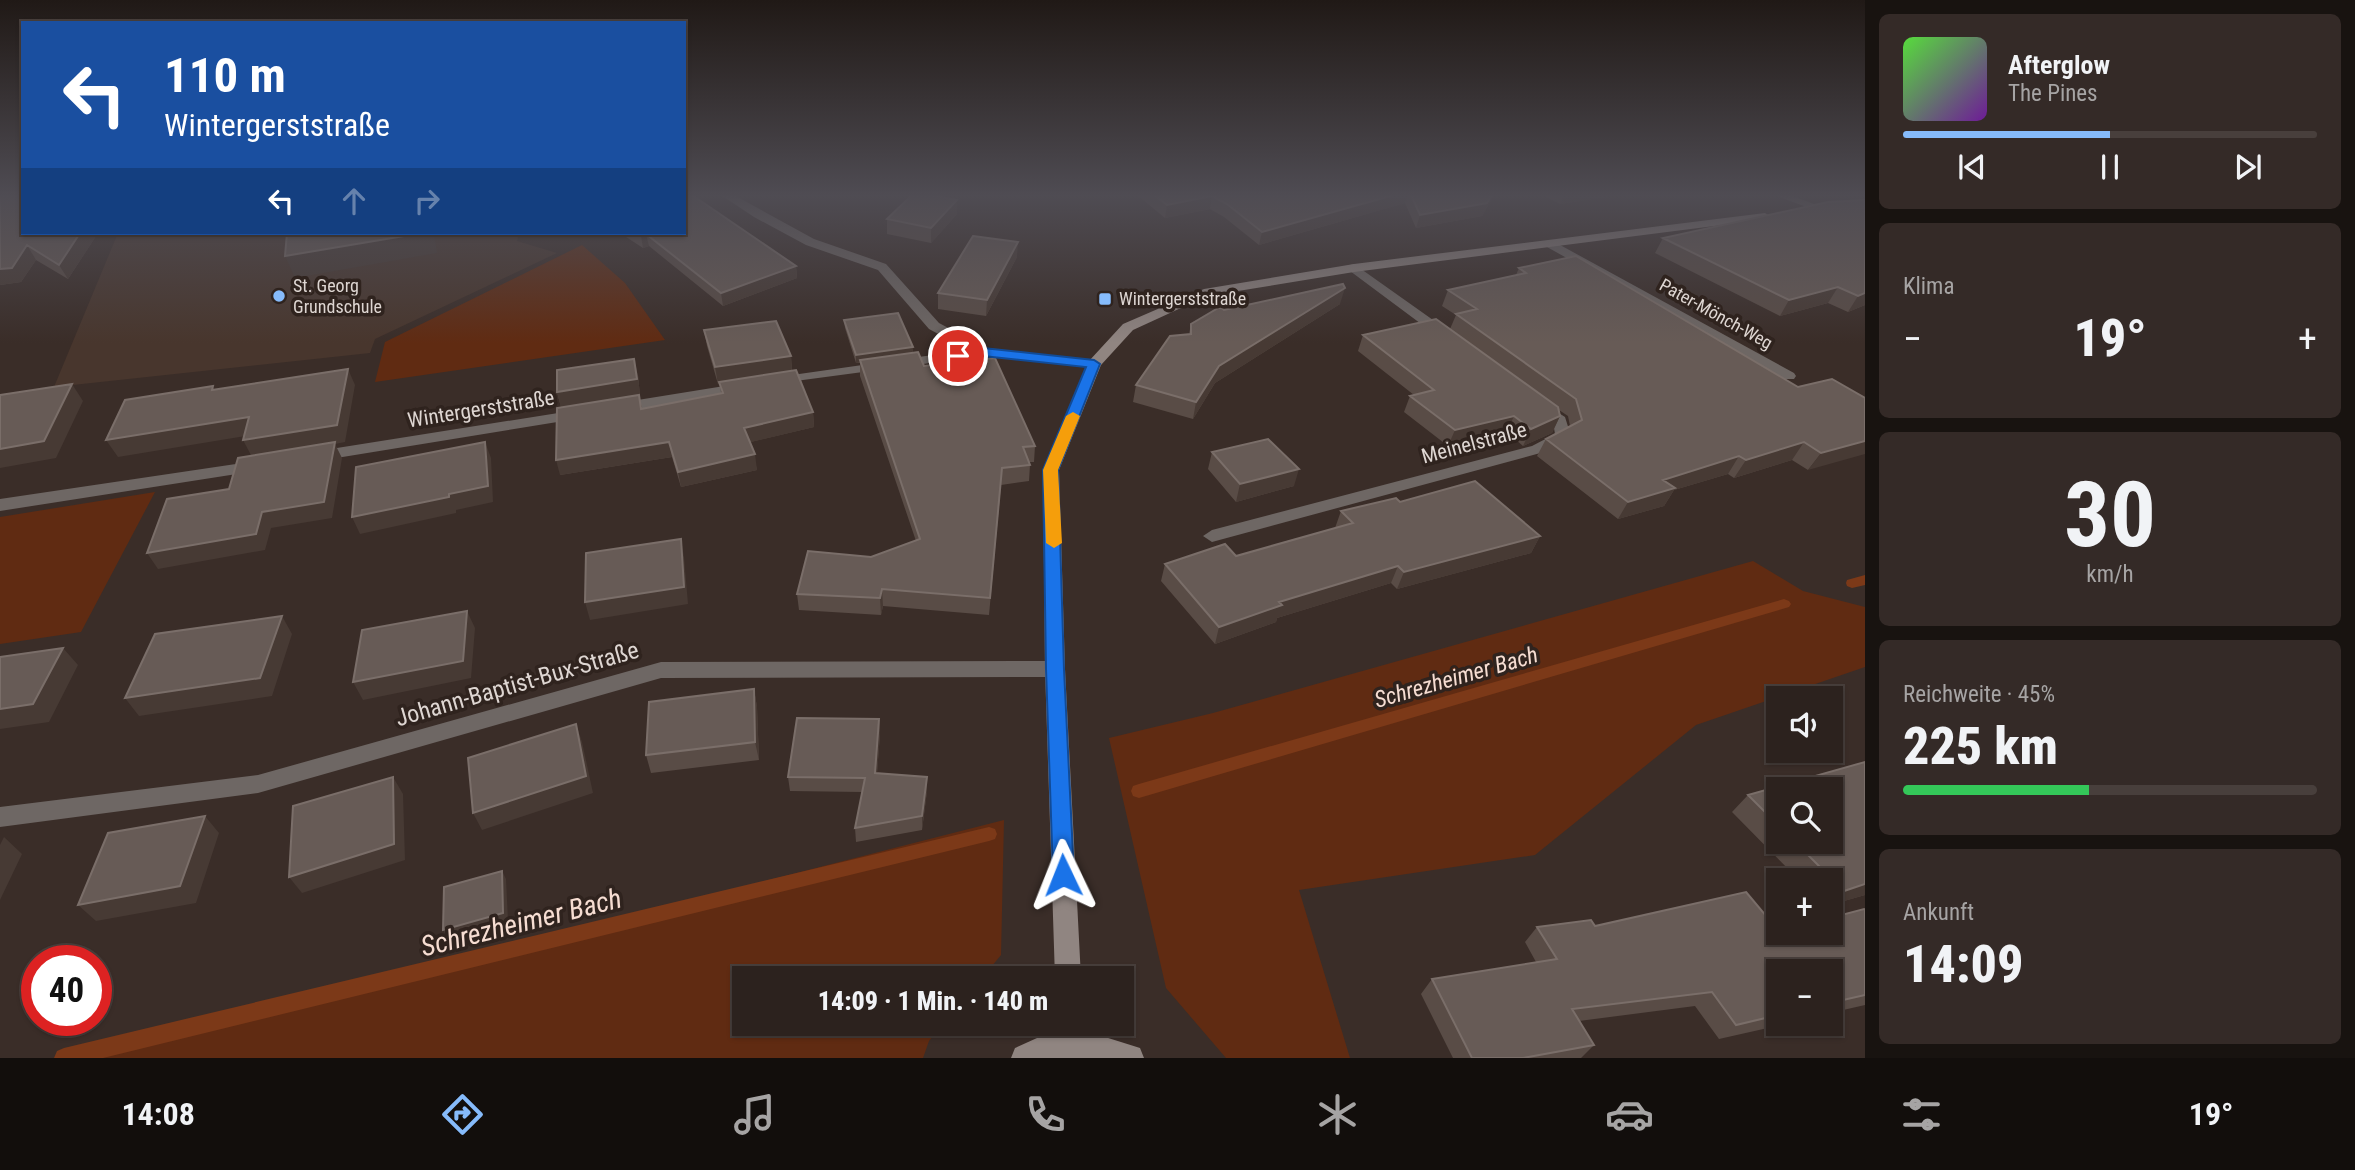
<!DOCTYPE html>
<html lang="de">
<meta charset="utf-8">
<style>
body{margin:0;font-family:"Roboto Condensed",sans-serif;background:#342a27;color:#f1f3f6;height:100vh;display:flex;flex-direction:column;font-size:26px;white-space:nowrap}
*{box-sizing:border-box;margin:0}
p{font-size:23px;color:#a6a4a4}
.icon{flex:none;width:38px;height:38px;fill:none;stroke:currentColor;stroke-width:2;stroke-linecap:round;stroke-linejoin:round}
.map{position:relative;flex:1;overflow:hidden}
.side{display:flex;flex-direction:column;gap:14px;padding:14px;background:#181310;width:490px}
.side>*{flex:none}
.banner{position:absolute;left:21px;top:21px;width:665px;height:214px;border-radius:0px;box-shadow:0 2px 5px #0004,0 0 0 2px #483f3c;background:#1a4fa0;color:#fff;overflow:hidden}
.controls{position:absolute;left:1766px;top:686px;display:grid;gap:14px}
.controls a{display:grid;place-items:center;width:77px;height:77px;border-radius:0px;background:#2c221e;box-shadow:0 2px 5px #0004,0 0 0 2px #483f3c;font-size:35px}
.speed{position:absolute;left:21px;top:945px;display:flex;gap:14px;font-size:35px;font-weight:700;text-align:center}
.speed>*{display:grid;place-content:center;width:91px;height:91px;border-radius:50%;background:#2c221e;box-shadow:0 2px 5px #0004,0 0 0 2px #483f3c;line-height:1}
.speed .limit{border:10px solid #d22;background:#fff;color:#111}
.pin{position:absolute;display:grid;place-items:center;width:60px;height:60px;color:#fff;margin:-30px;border:4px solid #fff;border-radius:50%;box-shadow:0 2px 7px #0007}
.me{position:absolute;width:77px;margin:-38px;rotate:358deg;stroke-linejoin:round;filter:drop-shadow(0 0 5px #0008)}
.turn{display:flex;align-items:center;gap:24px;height:147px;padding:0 28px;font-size:32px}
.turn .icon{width:91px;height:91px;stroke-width:2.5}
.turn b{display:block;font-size:49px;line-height:60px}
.lanes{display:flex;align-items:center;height:66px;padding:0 28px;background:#0003;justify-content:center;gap:35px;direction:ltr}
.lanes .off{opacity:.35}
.big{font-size:52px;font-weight:800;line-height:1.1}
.side .widget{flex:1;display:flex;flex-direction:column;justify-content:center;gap:10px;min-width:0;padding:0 24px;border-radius:10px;background:#342a27}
.side .dial{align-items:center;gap:0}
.dial b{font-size:91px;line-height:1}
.song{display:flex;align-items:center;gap:21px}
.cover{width:84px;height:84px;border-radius:10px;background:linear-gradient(135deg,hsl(110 70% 55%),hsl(280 70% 35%))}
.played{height:7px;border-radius:4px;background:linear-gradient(90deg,#86bbfb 50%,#483f3c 50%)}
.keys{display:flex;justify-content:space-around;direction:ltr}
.heat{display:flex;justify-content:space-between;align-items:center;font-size:38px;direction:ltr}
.charge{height:10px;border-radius:5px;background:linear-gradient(90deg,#34c759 45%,#483f3c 0)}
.trip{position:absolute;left:732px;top:966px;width:402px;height:70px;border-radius:0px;background:#2c221e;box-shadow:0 2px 5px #0004,0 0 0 2px #483f3c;font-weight:800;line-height:70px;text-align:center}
.menu{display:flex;height:112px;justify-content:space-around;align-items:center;background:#120e0c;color:#a6a4a4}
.menu .icon{width:49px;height:49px}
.menu .on{color:#86bbfb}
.menu b{font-size:32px;color:#f1f3f6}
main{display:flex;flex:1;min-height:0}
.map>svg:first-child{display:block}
.built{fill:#48362d}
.green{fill:#602b12}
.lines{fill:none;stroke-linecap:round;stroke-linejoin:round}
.stream{fill:#7c3918;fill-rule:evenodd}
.street{fill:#6e6764;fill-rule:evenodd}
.secondary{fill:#908581;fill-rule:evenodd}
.wall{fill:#594c46;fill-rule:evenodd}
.shaded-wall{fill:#473a34}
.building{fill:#675b56;stroke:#7a6e69;stroke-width:2}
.route{fill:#1a73e8;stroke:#114b97;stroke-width:2}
.slow{fill:#f59e0b}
.poi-dot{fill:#86bbfb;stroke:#2f231e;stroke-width:2.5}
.labels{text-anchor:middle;stroke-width:7;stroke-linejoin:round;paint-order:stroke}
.far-poi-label{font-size:18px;fill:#ded6d2;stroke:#2f231e;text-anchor:start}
.far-street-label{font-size:18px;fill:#ded6d2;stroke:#2f231e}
.street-label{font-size:21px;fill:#ded6d2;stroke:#2f231e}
.water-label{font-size:23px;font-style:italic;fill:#f6ddd2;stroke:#2f231e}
.near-street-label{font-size:24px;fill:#ded6d2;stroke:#2f231e}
.near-water-label{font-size:28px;font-style:italic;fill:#f6ddd2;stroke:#2f231e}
</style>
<main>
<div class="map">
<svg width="1865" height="1058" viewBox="0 0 1865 1058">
<rect width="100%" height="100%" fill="#3a2d28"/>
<path class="built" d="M 118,233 L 519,233 L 517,241 L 557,253 L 375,339 L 370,353 L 54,387 Z"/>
<path class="green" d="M 582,245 L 625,283 L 665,340 L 375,382 L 385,342 Z
M 155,492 L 81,632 L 0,644 L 0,517 Z
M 1753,561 L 1803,591 L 1865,607 L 1865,667 L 1696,725 L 1535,855 L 1299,890 L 1350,1058 L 1226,1058 L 1166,988 L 1109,738 L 1213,713 Z
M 1004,820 L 1001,955 L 982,978 L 744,978 L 744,1024 L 943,1024 L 929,1041 L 923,1058 L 70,1058 Z"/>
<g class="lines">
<path class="stream" d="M 1865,575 L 1865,585 L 1852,588 L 1847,586 L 1846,583 L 1847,580 Z
M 1784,599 L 1789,601 L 1791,604 L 1789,607 L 1139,798 L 1133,796 L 1131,791 L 1133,786 L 1139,784 Z
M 989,827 L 995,829 L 997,834 L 995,839 L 989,841 L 103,1058 L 54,1058 L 57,1051 L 64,1048 Z"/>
<path class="street" d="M 721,195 L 734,195 L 814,239 L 886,264 L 939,323 L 986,348 L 1094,360 L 1101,364 L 1094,368 L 983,356 L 773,384 L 771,381 L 773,378 L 778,377 L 968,350 L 929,329 L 878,270 L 806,245 L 754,217 Z
M 1774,195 L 1790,195 L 1830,210 L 1820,212 Z
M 1551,240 L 1794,373 L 1796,376 L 1794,379 L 1784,379 L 1547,247 L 1545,244 Z
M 1354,264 L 1450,332 L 1450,338 L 1440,338 L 1350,271 L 1350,265 Z
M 743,383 L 750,387 L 748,390 L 619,413 L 611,408 L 619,403 Z
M 1540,401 L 1565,417 L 1571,436 L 1544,452 L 1212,542 L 1203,536 L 1212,530 L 1532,446 L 1555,434 L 1553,422 L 1532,406 Z
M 577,410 L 582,412 L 585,415 L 582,418 L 318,461 L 310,456 L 318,451 Z
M 256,461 L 262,462 L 264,466 L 262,470 L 0,511 L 0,499 Z
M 1055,661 L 1062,664 L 1065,669 L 1062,674 L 1055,677 L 661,678 L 258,793 L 0,827 L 0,807 L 258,775 L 661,662 Z"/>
<path class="secondary" d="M 1765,213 L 1771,217 L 1769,219 L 1354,272 L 1207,296 L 1133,330 L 1101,365 L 1059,470 L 1065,669 L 1081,978 L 1055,978 L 1045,669 L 1043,470 L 1089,361 L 1123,324 L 1204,289 L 1354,264 Z
M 1057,1024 L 1083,1024 L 1083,1033 L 1105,1037 L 1140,1048 L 1144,1058 L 1011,1058 L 1015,1048 L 1037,1038 L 1057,1033 Z"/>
</g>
<path class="wall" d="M 0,195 L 23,233 L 98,233 L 68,279 L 36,260 L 21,282 L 0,285 Z
M 1137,195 L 1494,195 L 1482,216 L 1416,228 L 1405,203 L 1259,245 L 1224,217 L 1210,209 L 1165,218 Z
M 1542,195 L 1619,195 L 1560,204 Z
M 1828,202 L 1865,305 L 1848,312 L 1828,303 L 1780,316 L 1655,253 L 1663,238 Z
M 957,214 L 931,243 L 887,234 L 887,219 Z
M 620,233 L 684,233 L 796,266 L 797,278 L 723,306 L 649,246 L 643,248 Z
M 1017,257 L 986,316 L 938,309 L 938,293 Z
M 1519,268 L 1798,387 L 1865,398 L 1808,470 L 1792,460 L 1734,478 L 1728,474 L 1674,490 L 1664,506 L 1618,519 L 1537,456 L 1546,439 L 1570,426 L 1568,416 L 1559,410 L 1560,416 L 1552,433 L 1523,446 L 1507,432 L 1448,446 L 1404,412 L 1410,396 L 1414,395 L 1358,351 L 1363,335 L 1450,329 L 1456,315 L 1442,306 L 1448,290 L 1516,275 Z
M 1340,304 L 1215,383 L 1193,419 L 1133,402 L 1136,385 L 1189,334 L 1191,324 L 1224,310 Z
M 844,320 L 913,353 L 924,366 L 1035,446 L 1034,462 L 1029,462 L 1030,465 L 1029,481 L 1001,485 L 989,615 L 883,606 L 881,615 L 799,610 L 797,594 L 871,557 L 916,541 L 860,376 L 860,363 L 856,363 L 845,328 Z
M 704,330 L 791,356 L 792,371 L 813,412 L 814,427 L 750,442 L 757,470 L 681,487 L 672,457 L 560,475 L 561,407 L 557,392 L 638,375 L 640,396 L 639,396 L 642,409 L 721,393 L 720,383 L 718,384 L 707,346 Z
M 1212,452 L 1294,486 L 1236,502 L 1208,469 Z
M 1400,502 L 1540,536 L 1531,553 L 1397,589 L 1391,583 L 1277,618 L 1276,622 L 1215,644 L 1161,581 L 1165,564 L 1236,556 L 1335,528 L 1341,511 Z
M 754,689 L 757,707 L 759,760 L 651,773 L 646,755 Z
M 879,719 L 880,734 L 877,773 L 927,791 L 922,830 L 856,842 L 855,828 L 862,792 L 790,791 L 788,777 Z
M 1865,762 L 1865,895 L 1830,905 L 1830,880 L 1799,880 L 1732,812 L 1748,795 ZM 1778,789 L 1830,842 L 1778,842 Z
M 1865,910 L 1865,1005 L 1830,1013 L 1830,971 L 1778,971 L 1778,1024 L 1785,1024 L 1719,1039 L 1695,1006 L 1579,1021 L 1594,1045 L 1581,1058 L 1453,1058 L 1421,994 L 1432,979 L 1536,962 L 1525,942 L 1537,927 L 1595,926 L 1778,933 Z"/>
<path class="shaded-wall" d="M 1394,195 L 1408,195 L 1405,203 L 1259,245 L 1262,232 Z
M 1492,195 L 1494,195 L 1482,216 L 1416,228 L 1420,215 Z
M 1564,195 L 1619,195 L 1560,204 Z
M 1212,196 L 1210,209 L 1165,218 L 1167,205 Z
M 957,200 L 957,214 L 931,243 L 931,228 Z
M 80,233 L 98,233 L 68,279 L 59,265 Z
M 422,233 L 434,233 L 437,253 L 295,278 L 285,256 Z
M 646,234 L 649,246 L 643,248 L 641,236 Z
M 1018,242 L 1017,257 L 986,316 L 987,300 Z
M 27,245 L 36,260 L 21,282 L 0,285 L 0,269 Z
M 796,266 L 797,278 L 723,306 L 721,293 Z
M 1838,287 L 1828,303 L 1780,316 L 1789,300 Z
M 1345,288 L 1340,304 L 1215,383 L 1193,419 L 1196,402 L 1219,366 Z
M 1865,293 L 1865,305 L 1848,312 L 1858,296 Z
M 913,347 L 913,355 L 856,363 L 856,355 Z
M 791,356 L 792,372 L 718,384 L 715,367 Z
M 634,359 L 638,375 L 640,396 L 639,396 L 642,410 L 561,408 L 557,392 Z
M 348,369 L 355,385 L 345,442 L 335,444 L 342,458 L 332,518 L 271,528 L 265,550 L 158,569 L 147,553 L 256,534 L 252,457 L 243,440 Z
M 72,384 L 83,401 L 56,458 L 0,468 L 0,449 Z
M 813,412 L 814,427 L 747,443 L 744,428 Z
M 1514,416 L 1507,432 L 1448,446 L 1455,430 Z
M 1560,416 L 1552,433 L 1523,446 L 1531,429 Z
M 249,417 L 258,434 L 118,457 L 106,440 Z
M 1865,441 L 1865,454 L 1808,470 L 1821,453 Z
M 485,442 L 491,458 L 493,502 L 456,510 L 456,513 L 360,534 L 352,517 L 449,494 Z
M 669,442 L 672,457 L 560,475 L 556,460 Z
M 1804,442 L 1792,460 L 1734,478 L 1746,460 Z
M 755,454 L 757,470 L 681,487 L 678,472 Z
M 1739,456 L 1728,474 L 1674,490 L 1664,506 L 1618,519 L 1628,502 L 1663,480 Z
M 1299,469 L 1294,486 L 1236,502 L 1240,484 Z
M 1540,536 L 1531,553 L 1397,589 L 1404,572 Z
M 681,539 L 684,557 L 688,604 L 590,620 L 585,602 Z
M 1398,566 L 1391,583 L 1277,618 L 1276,622 L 1215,644 L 1219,627 L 1279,602 Z
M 882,589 L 883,606 L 881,615 L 880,598 Z
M 467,611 L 475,628 L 471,678 L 363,700 L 353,682 Z
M 282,616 L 292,634 L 272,696 L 139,716 L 125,698 Z
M 63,648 L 78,665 L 49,722 L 0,729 L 0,709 Z
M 754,689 L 757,707 L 759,760 L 755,742 Z
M 879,719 L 880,734 L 876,787 L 875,773 Z
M 576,724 L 582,742 L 593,793 L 482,830 L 473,813 Z
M 393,777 L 403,794 L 405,860 L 302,893 L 289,877 Z
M 927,777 L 927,791 L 922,830 L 922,816 Z
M 205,816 L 219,833 L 196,903 L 96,921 L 78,905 Z
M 4,837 L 22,854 L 0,900 L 0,845 Z
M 502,871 L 506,879 L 508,921 L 449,939 L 443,930 Z
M 1865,884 L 1865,895 L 1830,905 L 1830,902 L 1844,891 Z"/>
<path class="building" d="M 0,195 L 23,195 L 23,233 L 80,233 L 59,265 L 27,245 L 12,268 L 0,269 Z
M 684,195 L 692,195 L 796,266 L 721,293 L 646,234 L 641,236 L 636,233 L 684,233 Z
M 912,195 L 930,195 L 957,200 L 931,228 L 887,219 Z
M 1154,195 L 1394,195 L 1262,232 L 1227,204 L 1212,196 L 1167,205 Z
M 1411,195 L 1492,195 L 1487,203 L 1420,215 Z
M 1865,200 L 1865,293 L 1858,296 L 1838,287 L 1789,300 L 1663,238 L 1828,202 Z
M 287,233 L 422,233 L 285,256 Z
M 973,236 L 1018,242 L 987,300 L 938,293 Z
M 1576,256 L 1798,387 L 1832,379 L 1865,398 L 1865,441 L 1821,453 L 1804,442 L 1746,460 L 1739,456 L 1663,480 L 1675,488 L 1628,502 L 1546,439 L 1582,420 L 1576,399 L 1456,314 L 1477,309 L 1448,290 L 1526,273 L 1519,268 Z
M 1343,284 L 1345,288 L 1219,366 L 1196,402 L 1136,385 L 1170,336 L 1191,334 L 1191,324 L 1220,307 L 1224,310 Z
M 898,313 L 913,347 L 856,355 L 844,320 Z
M 1436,319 L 1558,407 L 1560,416 L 1531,429 L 1514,416 L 1455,430 L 1410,396 L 1434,390 L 1363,335 Z
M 776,321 L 791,356 L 715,367 L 704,330 Z
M 918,352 L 924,366 L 995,358 L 1035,446 L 1023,447 L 1030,465 L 1002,468 L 990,598 L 882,589 L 880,598 L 797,594 L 808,551 L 871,557 L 920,539 L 860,360 Z
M 634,359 L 637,379 L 557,392 L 557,370 Z
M 348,369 L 337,425 L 243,440 L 249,417 L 106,440 L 125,400 L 213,386 L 212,390 Z
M 796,370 L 813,412 L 744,428 L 755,454 L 678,472 L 669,442 L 556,460 L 557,408 L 639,395 L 641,409 L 723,393 L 719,382 Z
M 72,384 L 44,441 L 0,449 L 0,395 Z
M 1268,439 L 1299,469 L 1240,484 L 1212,452 Z
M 335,442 L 324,502 L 262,512 L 256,534 L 147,553 L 167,499 L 229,489 L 238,458 Z
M 485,442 L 488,486 L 449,494 L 449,497 L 352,517 L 356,467 Z
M 1475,481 L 1540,536 L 1404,572 L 1398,566 L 1279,602 L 1282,605 L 1219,627 L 1165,564 L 1225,544 L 1236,556 L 1353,523 L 1341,511 L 1396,498 L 1400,502 Z
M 681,539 L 684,587 L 585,602 L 586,553 Z
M 467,611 L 463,661 L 353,682 L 362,630 Z
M 282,616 L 260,678 L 125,698 L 155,634 Z
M 63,648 L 33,704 L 0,709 L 0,657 Z
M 754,689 L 755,742 L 646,755 L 649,702 Z
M 797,718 L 879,719 L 875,773 L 927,777 L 922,816 L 855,828 L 865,778 L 788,777 Z
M 576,724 L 586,776 L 473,813 L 468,758 Z
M 1865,762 L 1865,884 L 1844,891 L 1795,842 L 1830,842 L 1830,789 L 1778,789 L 1778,825 L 1748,795 Z
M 393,777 L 394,844 L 289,877 L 293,806 Z
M 205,816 L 180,886 L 78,905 L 108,833 Z
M 502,871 L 503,913 L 443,930 L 444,887 Z
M 1746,892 L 1778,930 L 1778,933 L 1830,933 L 1830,918 L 1864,909 L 1865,910 L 1865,995 L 1830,1003 L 1830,971 L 1778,971 L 1778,1015 L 1736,1025 L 1712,992 L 1572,1009 L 1594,1045 L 1523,1058 L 1472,1058 L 1432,979 L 1557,959 L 1537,927 L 1591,920 L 1595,926 Z"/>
<linearGradient id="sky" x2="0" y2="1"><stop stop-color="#201916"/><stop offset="0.57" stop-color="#4f4c53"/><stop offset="1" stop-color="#4f4c53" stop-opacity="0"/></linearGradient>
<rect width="1865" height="343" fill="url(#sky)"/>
<path class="route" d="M 983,348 L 1094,360 L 1100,364 L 1058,470 L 1064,669 L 1074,875 L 1071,882 L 1063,885 L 1056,882 L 1053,875 L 1046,669 L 1043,470 L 1086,367 L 983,356 L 958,359 L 951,356 L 958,352 Z"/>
<path class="slow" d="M 1073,412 L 1080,416 L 1058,470 L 1062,543 L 1054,548 L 1046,543 L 1043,470 L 1066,416 Z"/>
<g class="poi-dot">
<circle cx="279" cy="296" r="7"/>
<rect x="1098" y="292" width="14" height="14" rx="3.5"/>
</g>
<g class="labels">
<g class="far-poi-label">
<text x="293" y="292">St. Georg<tspan x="293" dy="21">Grundschule</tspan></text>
<text x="1119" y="305">Wintergerststraße</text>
</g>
<g class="far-street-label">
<text transform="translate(1716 314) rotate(29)" y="6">Pater-Mönch-Weg</text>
</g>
<g class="street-label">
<text transform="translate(481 409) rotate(-9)" y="7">Wintergerststraße</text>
<text transform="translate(1474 443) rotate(-15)" y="7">Meinelstraße</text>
</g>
<g class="water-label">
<text transform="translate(1456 677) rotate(-16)" y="8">Schrezheimer Bach</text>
</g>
<g class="near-street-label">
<text transform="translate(517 684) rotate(-16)" y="8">Johann-Baptist-Bux-Straße</text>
</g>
<g class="near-water-label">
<text transform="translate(521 922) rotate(-14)" y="10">Schrezheimer Bach</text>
</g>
</g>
</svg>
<div class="controls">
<a><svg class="icon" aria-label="sound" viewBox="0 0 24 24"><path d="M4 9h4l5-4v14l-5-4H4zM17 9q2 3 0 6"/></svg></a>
<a><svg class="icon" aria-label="search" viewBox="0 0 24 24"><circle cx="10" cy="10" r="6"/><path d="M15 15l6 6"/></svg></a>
<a>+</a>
<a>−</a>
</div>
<div class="speed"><div class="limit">40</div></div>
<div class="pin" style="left:958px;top:356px;background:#d93025"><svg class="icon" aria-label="arrive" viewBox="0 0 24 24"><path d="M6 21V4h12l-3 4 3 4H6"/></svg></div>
<svg class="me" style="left:1063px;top:875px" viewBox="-20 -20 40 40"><path d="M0-17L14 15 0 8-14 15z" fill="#1a73e8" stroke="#fff" stroke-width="4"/></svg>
<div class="trip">14:09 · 1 Min. · 140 m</div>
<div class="banner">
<div class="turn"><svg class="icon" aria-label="left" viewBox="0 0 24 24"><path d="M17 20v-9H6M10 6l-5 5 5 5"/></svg><div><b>110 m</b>Wintergerststraße</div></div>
<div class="lanes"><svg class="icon" aria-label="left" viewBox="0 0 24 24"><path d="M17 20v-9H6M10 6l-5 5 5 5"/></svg><svg class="icon off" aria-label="ahead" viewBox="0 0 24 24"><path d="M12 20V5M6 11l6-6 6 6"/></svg><svg class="icon off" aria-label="right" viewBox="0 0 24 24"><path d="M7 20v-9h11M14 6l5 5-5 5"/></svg></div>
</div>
</div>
<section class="side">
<div class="widget">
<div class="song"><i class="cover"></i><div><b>Afterglow</b><p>The Pines</p></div></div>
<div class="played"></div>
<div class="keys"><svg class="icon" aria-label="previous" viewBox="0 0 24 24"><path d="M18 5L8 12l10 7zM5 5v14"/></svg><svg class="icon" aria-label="pause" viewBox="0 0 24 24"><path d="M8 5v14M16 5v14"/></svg><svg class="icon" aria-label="next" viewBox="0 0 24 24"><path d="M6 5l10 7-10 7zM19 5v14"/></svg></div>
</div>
<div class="widget"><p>Klima</p>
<div class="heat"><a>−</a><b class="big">19°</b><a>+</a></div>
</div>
<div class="widget dial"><b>30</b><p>km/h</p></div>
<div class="widget"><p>Reichweite · 45%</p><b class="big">225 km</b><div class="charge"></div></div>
<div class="widget"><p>Ankunft</p><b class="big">14:09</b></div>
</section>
</main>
<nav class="menu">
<b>14:08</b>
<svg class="icon on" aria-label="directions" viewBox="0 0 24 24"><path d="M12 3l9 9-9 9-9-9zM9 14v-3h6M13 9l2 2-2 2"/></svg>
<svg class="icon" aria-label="music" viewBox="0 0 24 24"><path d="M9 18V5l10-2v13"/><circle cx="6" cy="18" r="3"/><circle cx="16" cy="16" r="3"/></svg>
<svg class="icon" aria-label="phone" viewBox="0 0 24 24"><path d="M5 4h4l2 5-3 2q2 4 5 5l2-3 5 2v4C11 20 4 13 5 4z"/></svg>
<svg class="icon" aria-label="climate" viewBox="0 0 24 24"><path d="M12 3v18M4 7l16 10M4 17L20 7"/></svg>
<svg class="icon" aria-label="car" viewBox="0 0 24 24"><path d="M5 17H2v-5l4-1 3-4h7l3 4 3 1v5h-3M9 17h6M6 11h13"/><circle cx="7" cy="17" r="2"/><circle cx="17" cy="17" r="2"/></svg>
<svg class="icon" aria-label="filters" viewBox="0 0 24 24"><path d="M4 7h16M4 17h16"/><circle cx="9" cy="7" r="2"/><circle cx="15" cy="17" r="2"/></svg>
<b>19°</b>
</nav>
